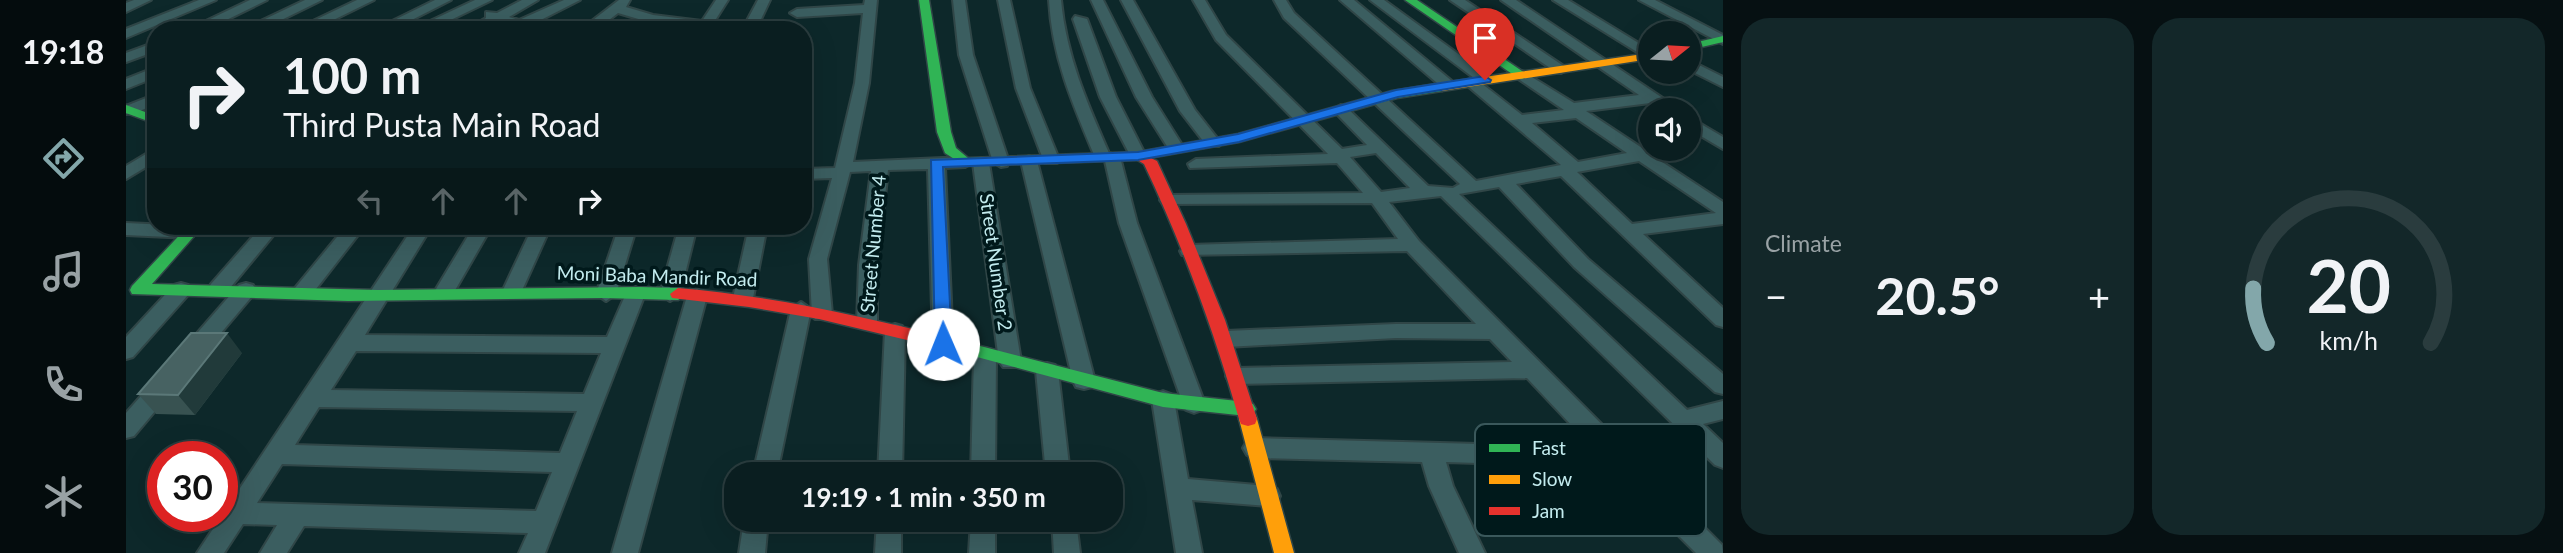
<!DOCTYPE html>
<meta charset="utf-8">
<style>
body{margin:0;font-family:Lato,sans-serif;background:#132729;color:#f1f3f6;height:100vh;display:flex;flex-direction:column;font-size:26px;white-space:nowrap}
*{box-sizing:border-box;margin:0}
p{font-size:23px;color:#99a2a5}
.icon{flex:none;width:38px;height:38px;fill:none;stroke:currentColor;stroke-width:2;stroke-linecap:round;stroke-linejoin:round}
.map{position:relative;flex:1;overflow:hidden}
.side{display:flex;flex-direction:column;gap:18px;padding:18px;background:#061012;width:840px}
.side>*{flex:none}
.top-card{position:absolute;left:21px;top:21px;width:665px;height:214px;border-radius:28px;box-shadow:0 7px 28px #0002,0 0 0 2px #2a3c3e;background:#0a1e20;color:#f1f3f6;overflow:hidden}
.needle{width:46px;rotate:72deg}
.fabs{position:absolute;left:1512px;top:21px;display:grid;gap:14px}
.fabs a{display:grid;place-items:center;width:63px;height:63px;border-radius:50%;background:#0a1e20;box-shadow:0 7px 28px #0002,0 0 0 2px #2a3c3e;font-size:35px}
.speed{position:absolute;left:21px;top:441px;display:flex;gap:14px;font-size:35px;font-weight:700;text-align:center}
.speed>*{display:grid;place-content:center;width:91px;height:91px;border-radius:50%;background:#0a1e20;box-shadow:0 7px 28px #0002,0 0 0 2px #2a3c3e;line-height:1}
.speed .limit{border:10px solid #d22;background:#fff;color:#111}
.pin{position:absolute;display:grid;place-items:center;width:60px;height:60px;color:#fff;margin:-72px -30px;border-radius:50% 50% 50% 0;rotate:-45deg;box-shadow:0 0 7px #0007}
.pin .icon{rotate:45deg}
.me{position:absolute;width:77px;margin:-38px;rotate:359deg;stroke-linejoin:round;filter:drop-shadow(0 0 5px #0008)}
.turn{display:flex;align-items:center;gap:24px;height:147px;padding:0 21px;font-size:32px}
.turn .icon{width:91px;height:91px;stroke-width:2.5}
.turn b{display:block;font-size:49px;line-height:60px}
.lanes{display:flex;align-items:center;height:66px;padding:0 21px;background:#0003;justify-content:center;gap:35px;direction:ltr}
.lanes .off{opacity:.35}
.big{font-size:52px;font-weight:700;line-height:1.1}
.side .widget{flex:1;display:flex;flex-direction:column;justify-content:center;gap:10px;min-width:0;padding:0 24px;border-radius:28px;background:#132729}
.side .dial{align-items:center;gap:0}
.dial svg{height:182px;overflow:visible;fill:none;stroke:#2a3c3e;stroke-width:7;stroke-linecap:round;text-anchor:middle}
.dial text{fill:#f1f3f6;stroke:none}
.heat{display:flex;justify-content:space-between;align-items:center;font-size:38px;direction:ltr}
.side .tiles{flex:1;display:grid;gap:18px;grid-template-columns:repeat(2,1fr)}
.trip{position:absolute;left:598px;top:462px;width:399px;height:70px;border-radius:28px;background:#0a1e20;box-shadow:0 7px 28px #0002,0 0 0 2px #2a3c3e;font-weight:700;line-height:70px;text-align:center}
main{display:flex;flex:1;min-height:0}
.tabs{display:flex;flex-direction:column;width:126px;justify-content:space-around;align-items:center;background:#040c0d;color:#99a2a5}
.tabs .icon{width:49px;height:49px}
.tabs .active{color:#83a7aa}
.tabs b{font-size:32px;color:#f1f3f6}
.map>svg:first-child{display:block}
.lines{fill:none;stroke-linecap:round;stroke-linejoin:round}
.street-casing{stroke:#304647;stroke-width:4}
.fast-casing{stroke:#304647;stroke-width:3}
.slow-casing{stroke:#304647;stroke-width:3}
.jam-casing{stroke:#304647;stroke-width:3}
.street{fill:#3b5e60;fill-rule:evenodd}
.fast{fill:#30b455;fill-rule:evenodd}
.slow{fill:#ff9f0a;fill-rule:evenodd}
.jam{fill:#e5322d;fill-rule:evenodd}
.wall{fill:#385251}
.shaded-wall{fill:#213a3a}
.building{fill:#476262;stroke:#5b7878;stroke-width:2}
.route{fill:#1a73e8;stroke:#114b97;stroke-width:2}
.labels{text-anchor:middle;stroke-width:7;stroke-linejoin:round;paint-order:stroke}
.street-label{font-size:19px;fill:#c3ecef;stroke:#00191b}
.key{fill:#00191b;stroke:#3a585b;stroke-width:2}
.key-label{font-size:19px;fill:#c3ecef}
</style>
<main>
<nav class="tabs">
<b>19:18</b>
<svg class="icon active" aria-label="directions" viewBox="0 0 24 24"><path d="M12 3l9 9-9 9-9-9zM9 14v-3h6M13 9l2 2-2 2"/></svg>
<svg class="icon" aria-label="music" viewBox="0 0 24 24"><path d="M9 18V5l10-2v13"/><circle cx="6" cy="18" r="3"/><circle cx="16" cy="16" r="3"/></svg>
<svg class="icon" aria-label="phone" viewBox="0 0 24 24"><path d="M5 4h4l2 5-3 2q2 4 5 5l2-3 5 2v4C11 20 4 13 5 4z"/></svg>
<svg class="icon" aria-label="climate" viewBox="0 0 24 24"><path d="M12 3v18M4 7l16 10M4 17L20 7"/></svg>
</nav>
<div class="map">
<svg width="1597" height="553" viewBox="0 0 1597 553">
<rect width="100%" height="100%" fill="#0d282a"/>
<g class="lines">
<defs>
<path id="street" d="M 8,0 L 25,0 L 0,12 L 0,3 Z
M 73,0 L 90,0 L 0,38 L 0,29 Z
M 124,0 L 141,0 L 80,30 L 61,30 Z
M 179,0 L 196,0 L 135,30 L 116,30 Z
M 231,0 L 248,0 L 187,30 L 168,30 Z
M 309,0 L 325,0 L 266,30 L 248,30 Z
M 349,0 L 366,0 L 304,30 L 285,30 Z
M 396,0 L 412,0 L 383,17 L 393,20 L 438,0 L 454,0 L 405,25 L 414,30 L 394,30 L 372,22 L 357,30 L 339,30 L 360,18 L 360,12 L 371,13 Z
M 493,0 L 504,0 L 500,7 L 527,15 L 576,21 L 590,0 L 602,0 L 583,30 L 526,23 L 492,13 L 470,30 L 454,30 Z
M 632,0 L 644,0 L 630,30 L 616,30 Z
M 739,0 L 751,0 L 743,83 L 727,162 L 839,157 L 847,162 L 839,167 L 819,168 L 827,344 L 824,349 L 810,349 L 807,344 L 802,169 L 762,170 L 751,265 L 751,323 L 748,328 L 734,328 L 731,323 L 733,265 L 745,171 L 724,172 L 701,259 L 706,314 L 703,319 L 689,319 L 686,314 L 683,259 L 706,178 L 677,179 L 677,169 L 709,168 L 729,83 L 737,13 L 671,17 L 664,13 L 671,9 L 738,5 Z
M 827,0 L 839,0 L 847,55 L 883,162 L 881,166 L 875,167 L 867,162 L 833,55 Z
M 872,0 L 884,0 L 904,88 L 933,159 L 931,163 L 919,163 L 917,159 L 890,88 Z
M 923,0 L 935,0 C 940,55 961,103 983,153 L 994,157 L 1011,223 L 1079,404 L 1076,410 L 1068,413 L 1060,410 L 1057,404 L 993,223 L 979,161 L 969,157 C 947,105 926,57 923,0 Z
M 965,0 L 977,0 L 1026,97 L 1058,148 L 1056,151 L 1044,151 L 1010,97 Z
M 995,0 L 1007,0 L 1069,110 L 1095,143 L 1093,146 L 1081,146 L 1054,111 Z
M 1067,0 L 1079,0 L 1100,35 L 1216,149 L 1241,145 L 1207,110 L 1215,105 L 1220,107 L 1302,186 L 1327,188 L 1334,184 L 1158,18 L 1148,0 L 1160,0 L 1168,13 L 1350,181 L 1435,165 L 1337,82 L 1348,78 L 1244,0 L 1258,0 L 1364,77 L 1364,83 L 1355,83 L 1396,115 L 1438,110 L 1391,78 L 1389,75 L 1396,71 L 1448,103 L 1513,95 L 1375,0 L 1390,0 L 1550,107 L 1553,110 L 1535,110 L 1524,103 L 1460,111 L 1519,150 L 1559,149 L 1557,152 L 1530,158 L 1597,202 L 1597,224 L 1517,234 L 1597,308 L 1597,327 L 1590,325 L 1435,176 L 1390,184 L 1462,259 L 1597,374 L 1597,394 L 1589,392 L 1448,267 L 1373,187 L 1333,194 L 1561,410 L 1597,401 L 1597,419 L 1577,424 L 1597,443 L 1597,468 L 1589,465 L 1315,196 L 1263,202 L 1293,241 L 1596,545 L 1597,553 L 1570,553 L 1484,467 L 1320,462 L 1327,486 L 1359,553 L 1333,553 L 1303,486 L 1296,462 L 1129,458 L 1121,455 L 1117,448 L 1121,441 L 1129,438 L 1466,447 L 1401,378 L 1111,384 L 1103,382 L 1100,376 L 1103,370 L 1111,368 L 1386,362 L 1364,339 L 1270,338 L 1100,347 L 1093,344 L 1090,339 L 1093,334 L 1100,331 L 1270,324 L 1350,324 L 1281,251 L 1056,255 L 1054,251 L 1063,245 L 1272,239 L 1246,203 L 1037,204 L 1034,200 L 1037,196 L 1043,195 L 1237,193 L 1211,163 L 1064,168 L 1062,164 L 1070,159 L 1202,154 L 1090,40 ZM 1450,118 L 1501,153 L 1452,162 L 1406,123 ZM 1250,153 L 1284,188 L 1255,192 L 1224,157 ZM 1513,161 L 1590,213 L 1506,224 L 1451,172 Z
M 1214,0 L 1228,0 L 1327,82 L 1327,88 L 1317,88 Z
M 1324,0 L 1339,0 L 1442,69 L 1435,73 L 1430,72 Z
M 1427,0 L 1442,0 L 1524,50 L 1524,60 Z
M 1513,0 L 1529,0 L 1597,35 L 1597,44 Z
M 949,16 L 961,19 L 990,97 L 1020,156 L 1018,159 L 1006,159 L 974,97 L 947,19 Z
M 30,42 L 30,51 L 0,62 L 0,53 Z
M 1563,60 L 1597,77 L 1597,87 L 1563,70 Z
M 30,67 L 30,77 L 0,89 L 0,79 Z
M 30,94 L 30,104 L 9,113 L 0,114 L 0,106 Z
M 1563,117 L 1597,137 L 1597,149 L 1563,129 Z
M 30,148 L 30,161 L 0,179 L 0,166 Z
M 903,156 L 911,161 L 969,381 L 966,387 L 958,389 L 950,387 L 947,381 L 895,161 Z
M 855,158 L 863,163 L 895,361 L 891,367 L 877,367 L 873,361 L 847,163 Z
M 0,223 L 64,226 L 73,232 L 64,238 L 0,235 Z
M 136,226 L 155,226 L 99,294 L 85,294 L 82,289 L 85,284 Z
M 220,226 L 239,226 L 183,298 L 169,298 L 166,293 L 169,288 Z
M 288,226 L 306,226 L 239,335 L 481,337 L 502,289 L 509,287 L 519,294 L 419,553 L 393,553 L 402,533 L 178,526 L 161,553 L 134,553 L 151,525 L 117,524 L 98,553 L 71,553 ZM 230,351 L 475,353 L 458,394 L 205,390 ZM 193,407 L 451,411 L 434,453 L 169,445 ZM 156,464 L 426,472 L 410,511 L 131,503 Z
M 348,226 L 366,226 L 324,299 L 310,299 L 307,294 Z
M 407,226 L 425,226 L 393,297 L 379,297 L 376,292 Z
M 493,226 L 511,226 L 490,294 L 480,301 L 470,294 Z
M 553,226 L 571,226 L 554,294 L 544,301 L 534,294 Z
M 623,226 L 641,226 L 627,298 L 617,305 L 607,298 Z
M 55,283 L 62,285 L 65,290 L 62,295 L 7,357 L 0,359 L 0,337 L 48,285 Z
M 120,283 L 127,285 L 130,290 L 127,295 L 73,359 L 59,359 L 55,353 L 59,347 L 113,285 Z
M 571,289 L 581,296 L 512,553 L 486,553 L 561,296 Z
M 675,302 L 685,309 L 651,474 L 627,474 L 665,309 Z
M 769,324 L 776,326 L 779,331 L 776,474 L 752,474 L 759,331 L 762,326 Z
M 859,348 L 866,350 L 870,356 L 869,474 L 845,474 L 848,356 L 852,350 Z
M 921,363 L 929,365 L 932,371 L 944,474 L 920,474 L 910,371 L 913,365 Z
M 37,378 L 45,380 L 48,386 L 45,392 L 8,436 L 0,438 L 0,413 L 29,380 Z
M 1037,391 L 1045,394 L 1048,400 L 1062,479 L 1142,486 L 1151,489 L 1154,496 L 1151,503 L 1142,506 L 1066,500 L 1076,553 L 1050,553 L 1026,400 L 1029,394 Z
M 618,520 L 642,520 L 639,553 L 613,553 Z
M 751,520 L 775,520 L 775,553 L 749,553 Z
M 845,520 L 869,520 L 869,553 L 843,553 Z
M 926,520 L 950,520 L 954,553 L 928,553 Z"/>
<path id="fast" d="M 793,0 L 803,0 L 825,132 L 830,148 L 842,158 L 1012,152 L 1112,134 L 1266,91 L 1316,83 L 1322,87 L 1316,91 L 1271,98 L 1113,142 L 1012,160 L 839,166 L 819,153 L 811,132 Z
M 1279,0 L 1291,0 L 1402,75 L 1396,79 L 1392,78 Z
M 1597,36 L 1597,42 L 1563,50 L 1563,44 Z
M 0,105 L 30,116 L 30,124 L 0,113 Z
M 62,226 L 77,226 L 26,284 L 252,290 L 514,287 L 552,288 L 560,294 L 552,300 L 477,298 L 222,301 L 6,294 L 4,290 L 6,286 Z
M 831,340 L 1037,393 L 1121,402 L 1127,404 L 1130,409 L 1127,414 L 1121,416 L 1037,407 L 825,350 L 822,346 L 825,342 Z"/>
<path id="slow" d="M 1524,53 L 1524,59 L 1316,91 L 1310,87 L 1316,83 Z
M 1122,412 L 1129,414 L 1131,419 L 1168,553 L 1148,553 L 1113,419 L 1115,414 Z"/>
<path id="jam" d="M 1012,152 L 1031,161 L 1060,224 L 1099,320 L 1131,419 L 1129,424 L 1122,426 L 1115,424 L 1113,419 C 1088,331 1057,246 1018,164 L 1005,156 Z
M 552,288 C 647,296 739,317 831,340 L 837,342 L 840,346 L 837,350 L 831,352 L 693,319 L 623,307 L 546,298 L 544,294 Z"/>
</defs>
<use href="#street" class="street-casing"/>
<use href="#fast" class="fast-casing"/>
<use href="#slow" class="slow-casing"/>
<use href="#jam" class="jam-casing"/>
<use href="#street" class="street"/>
<use href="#fast" class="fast"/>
<use href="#slow" class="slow"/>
<use href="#jam" class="jam"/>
</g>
<path class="wall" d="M 116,353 L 69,415 L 30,414 L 12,394 Z"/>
<path class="shaded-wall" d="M 101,333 L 116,353 L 69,415 L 52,395 Z"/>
<path class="building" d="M 65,333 L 101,333 L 52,395 L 12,394 Z"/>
<path class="route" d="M 1359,76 L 1365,80 L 1364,82 L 1272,97 L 1113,142 L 1012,160 L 817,167 L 826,344 L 817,350 L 809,344 L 805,160 L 1012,152 L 1112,134 L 1270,90 Z"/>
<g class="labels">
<g class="street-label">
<text transform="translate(747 244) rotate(-85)" y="7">Street Number 4</text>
<text transform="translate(870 262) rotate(82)" y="7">Street Number 2</text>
<text transform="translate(531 276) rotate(2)" y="7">Moni Baba Mandir Road</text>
</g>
</g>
<rect x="1349" y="424" width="231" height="112" rx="10" class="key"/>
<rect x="1363" y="444" width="31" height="8" fill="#30b455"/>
<rect x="1363" y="475" width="31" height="9" fill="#ff9f0a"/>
<rect x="1363" y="507" width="31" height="8" fill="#e5322d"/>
<g class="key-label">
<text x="1406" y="455">Fast</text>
<text x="1406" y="486">Slow</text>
<text x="1406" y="518">Jam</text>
</g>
</svg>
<div class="fabs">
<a><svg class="needle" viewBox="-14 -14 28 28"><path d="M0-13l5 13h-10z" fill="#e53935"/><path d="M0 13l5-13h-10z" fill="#99a2a5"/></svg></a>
<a><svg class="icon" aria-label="sound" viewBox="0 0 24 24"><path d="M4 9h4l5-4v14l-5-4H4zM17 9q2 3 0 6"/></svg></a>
</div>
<div class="speed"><div class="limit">30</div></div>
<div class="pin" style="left:1359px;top:80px;background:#d93025"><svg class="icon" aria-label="arrive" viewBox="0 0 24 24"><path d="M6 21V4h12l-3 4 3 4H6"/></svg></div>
<svg class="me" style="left:817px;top:344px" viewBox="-20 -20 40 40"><circle r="19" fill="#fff"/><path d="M0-13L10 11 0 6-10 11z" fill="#1a73e8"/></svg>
<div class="trip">19:19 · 1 min · 350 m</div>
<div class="top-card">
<div class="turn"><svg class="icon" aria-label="right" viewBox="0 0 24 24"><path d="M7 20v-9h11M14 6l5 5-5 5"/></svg><div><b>100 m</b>Third Pusta Main Road</div></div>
<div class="lanes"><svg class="icon off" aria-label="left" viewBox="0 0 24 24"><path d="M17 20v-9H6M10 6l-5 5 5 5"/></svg><svg class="icon off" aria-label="ahead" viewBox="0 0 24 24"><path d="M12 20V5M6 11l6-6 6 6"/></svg><svg class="icon off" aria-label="ahead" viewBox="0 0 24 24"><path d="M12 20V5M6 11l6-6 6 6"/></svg><svg class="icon" aria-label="right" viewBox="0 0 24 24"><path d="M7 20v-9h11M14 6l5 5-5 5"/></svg></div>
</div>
</div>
<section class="side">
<div class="tiles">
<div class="widget"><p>Climate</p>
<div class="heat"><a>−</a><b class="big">20.5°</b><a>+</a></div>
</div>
<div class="widget dial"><svg viewBox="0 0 100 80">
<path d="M14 69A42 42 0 1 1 86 69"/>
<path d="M14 69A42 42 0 0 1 8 45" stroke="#83a7aa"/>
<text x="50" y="56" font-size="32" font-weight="700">20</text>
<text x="50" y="72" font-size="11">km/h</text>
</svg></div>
</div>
</section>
</main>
